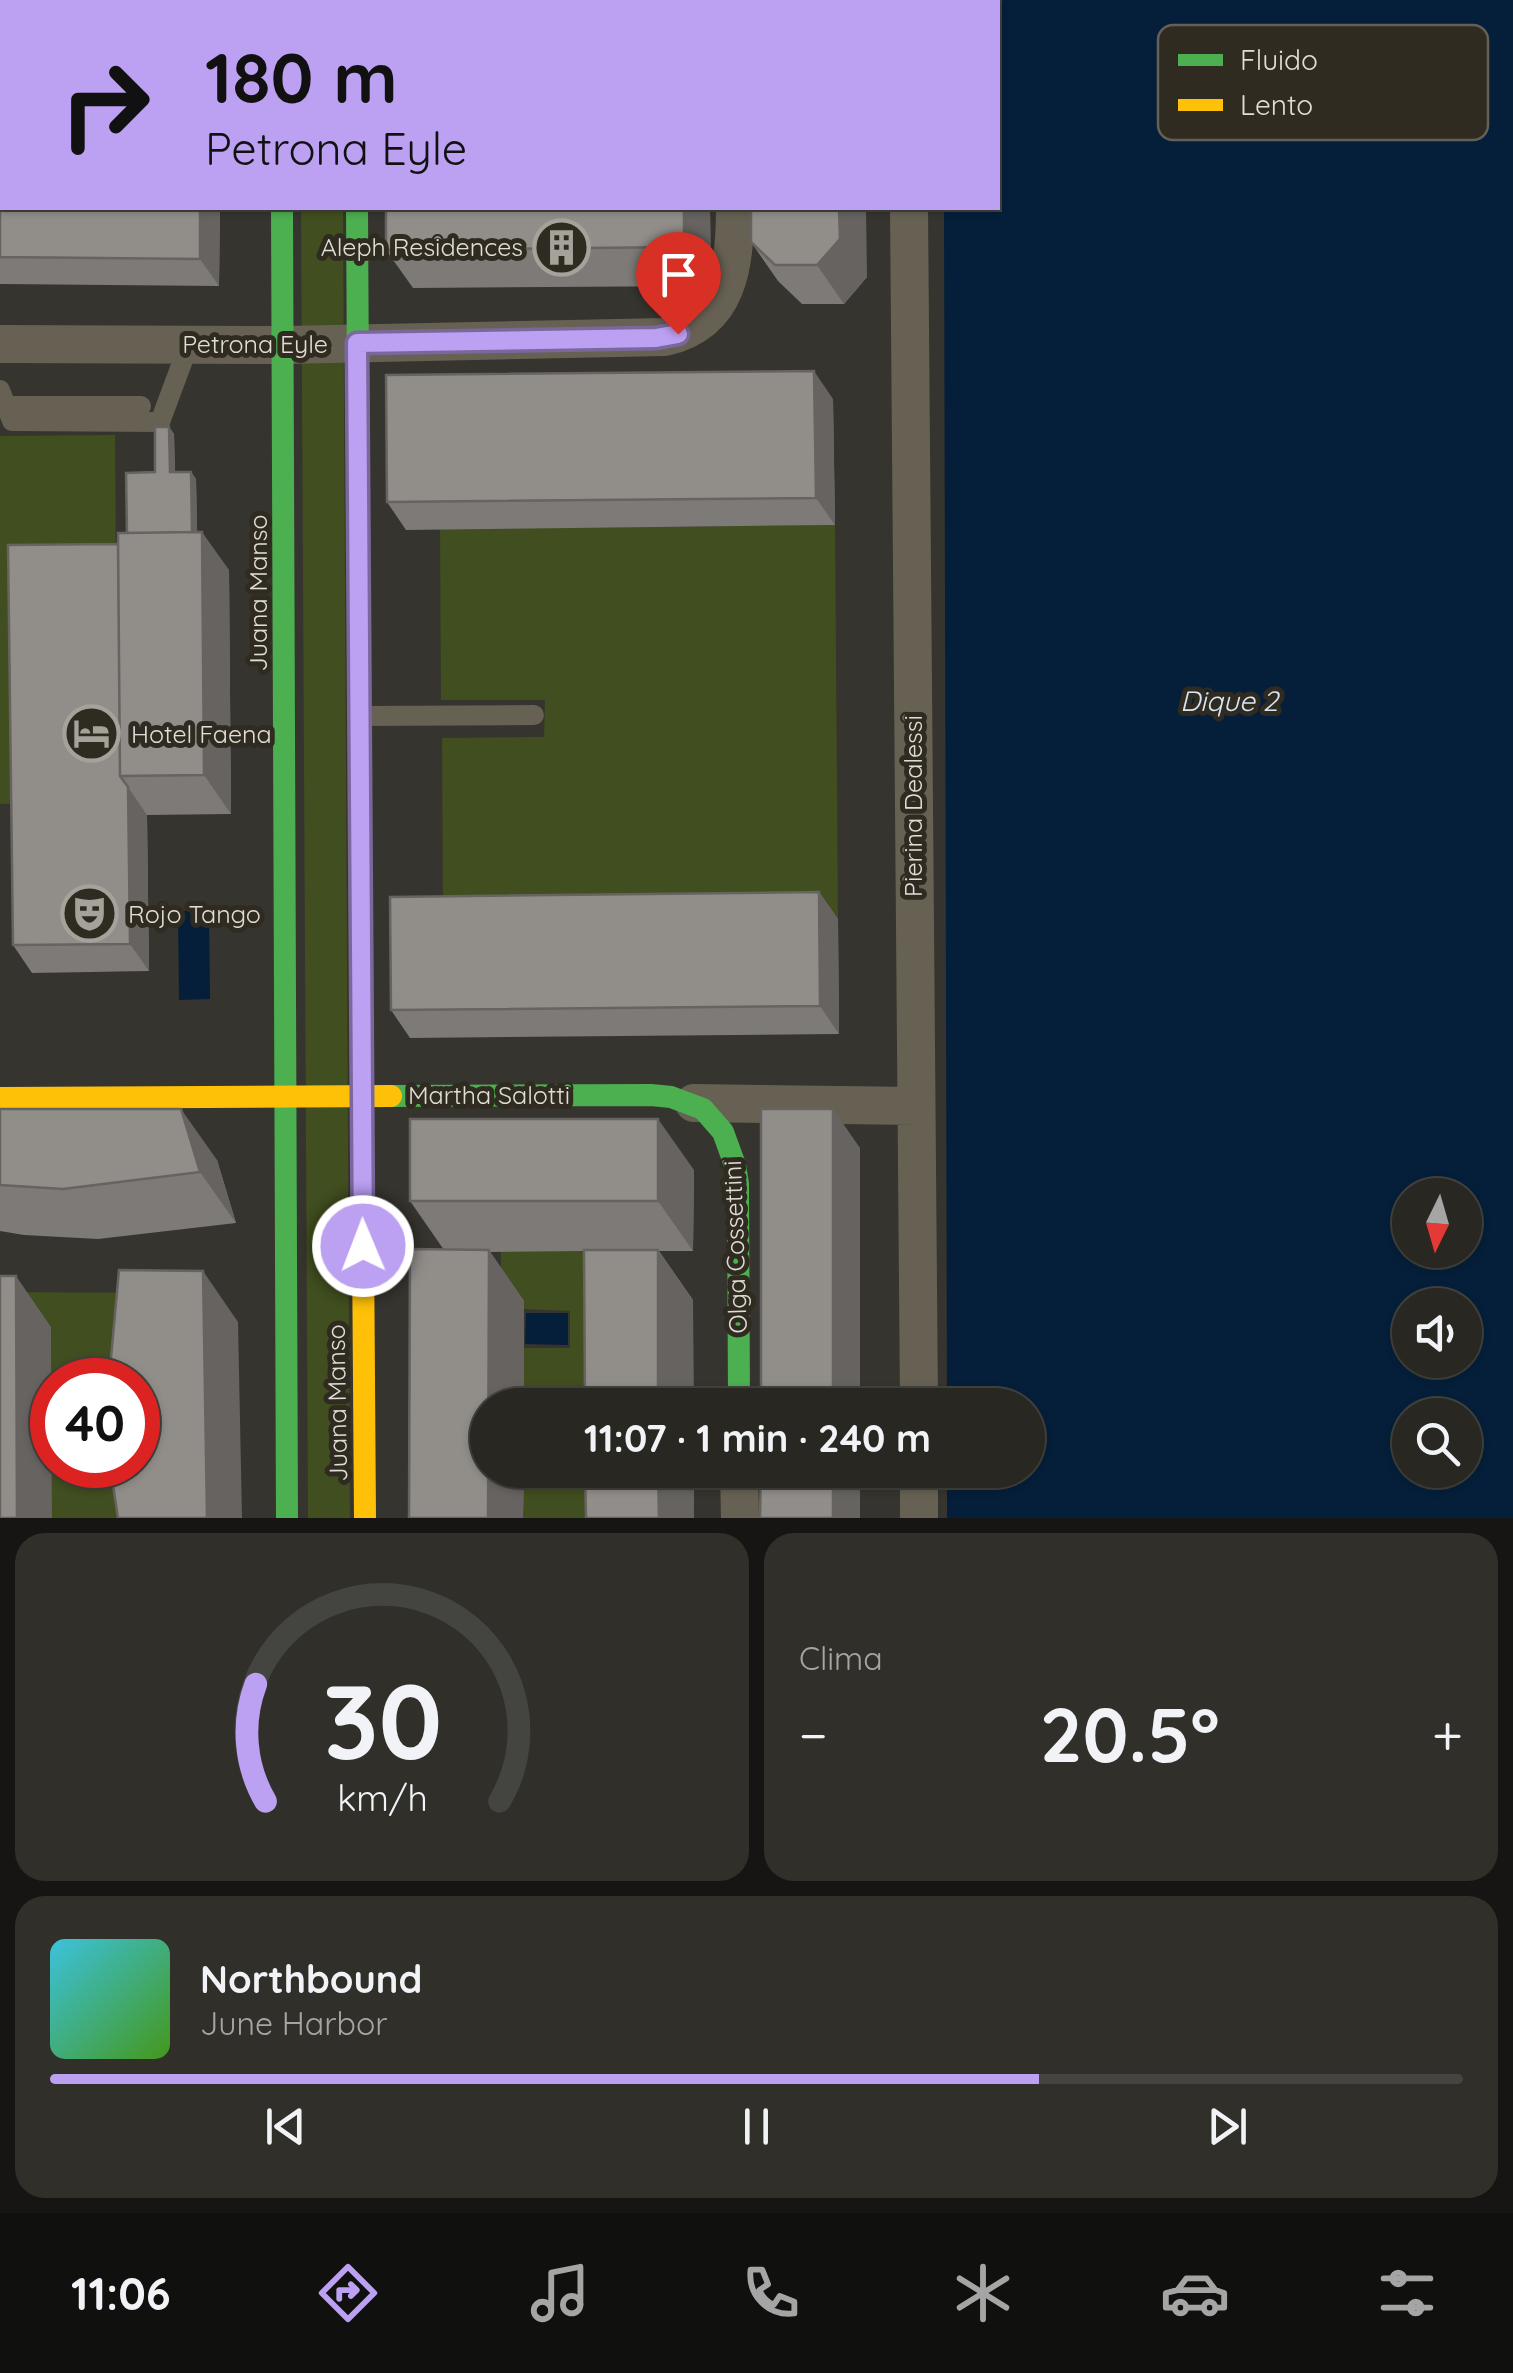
<!DOCTYPE html>
<html lang="es">
<meta charset="utf-8">
<style>
body{margin:0;font-family:Quicksand,sans-serif;background:#302f2a;color:#f1f3f6;height:100vh;display:flex;flex-direction:column;font-size:38px;white-space:nowrap}
*{box-sizing:border-box;margin:0}
p{font-size:32px;color:#a5a5a5}
.icon{flex:none;width:55px;height:55px;fill:none;stroke:currentColor;stroke-width:2;stroke-linecap:round;stroke-linejoin:round}
.map{position:relative;height:1518px;overflow:hidden}
.sheet{display:flex;flex-direction:column;gap:15px;padding:15px;background:#161513;flex:1}
.sheet>*{flex:none}
.top-card{position:absolute;left:0px;top:0px;width:1000px;height:210px;box-shadow:0 2px 8px #0004,0 0 0 2px #444440;background:#bca0f2;color:#111;overflow:hidden}
.needle{width:65px;rotate:185deg}
.buttons{position:absolute;left:1392px;top:1178px;display:grid;gap:20px}
.buttons a{display:grid;place-items:center;width:90px;height:90px;border-radius:50%;background:#282722;box-shadow:0 2px 8px #0004,0 0 0 2px #444440;font-size:50px}
.speed{position:absolute;left:30px;top:1358px;display:flex;gap:20px;font-size:50px;font-weight:700;text-align:center}
.speed>*{display:grid;place-content:center;width:130px;height:130px;border-radius:50%;background:#282722;box-shadow:0 2px 8px #0004,0 0 0 2px #444440;line-height:1}
.speed .limit{border:15px solid #d22;background:#fff;color:#111}
.pin{position:absolute;display:grid;place-items:center;width:85px;height:85px;color:#fff;margin:-102px -42px;border-radius:50% 50% 50% 0;rotate:-45deg;box-shadow:0 0 10px #0007}
.pin .icon{rotate:45deg}
.me{position:absolute;width:110px;margin:-55px;rotate:359deg;stroke-linejoin:round;filter:drop-shadow(0 0 8px #0008)}
.turn{display:flex;align-items:center;gap:35px;height:210px;padding:0 40px;font-size:45px}
.turn .icon{width:130px;height:130px;stroke-width:2.5}
.turn b{display:block;font-size:70px;line-height:85px}
.big{font-size:75px;font-weight:800;line-height:1.1}
.sheet .tile{flex:1;display:flex;flex-direction:column;justify-content:center;gap:15px;min-width:0;padding:0 35px;border-radius:30px;background:#302f2a}
.sheet .dial{align-items:center;gap:0}
.dial svg{height:260px;overflow:visible;fill:none;stroke:#444440;stroke-width:7;stroke-linecap:round;text-anchor:middle}
.dial text{fill:#f1f3f6;stroke:none}
.song{display:flex;align-items:center;gap:30px}
.cover{width:120px;height:120px;border-radius:15px;background:linear-gradient(135deg,hsl(190 70% 55%),hsl(100 70% 35%))}
.played{height:10px;border-radius:5px;background:linear-gradient(90deg,#bca0f2 70%,#444440 70%)}
.keys{display:flex;justify-content:space-around;direction:ltr}
.heat{display:flex;justify-content:space-between;align-items:center;font-size:55px;direction:ltr}
.sheet .tiles{flex:1;display:grid;gap:15px;grid-template-columns:1fr 1fr}
.tile:last-child{grid-column:span 2}
.trip{position:absolute;left:470px;top:1388px;width:575px;height:100px;border-radius:50px;background:#282722;box-shadow:0 2px 8px #0004,0 0 0 2px #444440;font-weight:800;line-height:100px;text-align:center}
.tabs{display:flex;height:160px;justify-content:space-around;align-items:center;background:#10100e;color:#a5a5a5}
.tabs .icon{width:70px;height:70px}
.tabs .active{color:#bca0f2}
.tabs b{font-size:45px;color:#f1f3f6}
.map>svg:first-child{display:block}
.green{fill:#414e1f;fill-rule:evenodd}
.water{fill:#051f3a;fill-rule:evenodd}
.lines{fill:none;stroke-linecap:round;stroke-linejoin:round}
.lane{stroke:#666153;stroke-width:20}
.street{stroke:#666153;stroke-width:38}
.fast{stroke:#4caf50;stroke-width:22}
.slow{stroke:#ffc107;stroke-width:22}
.wall{fill:#7d7a77}
.shaded-wall{fill:#666361}
.building{fill:#918e8a;stroke:#666361;stroke-width:2.5}
.route-casing{stroke:#7a689d;stroke-width:25}
.route{stroke:#bca0f2;stroke-width:18}
.labels{text-anchor:middle;stroke-width:10;stroke-linejoin:round;paint-order:stroke}
.poi-label{font-size:25px;fill:#e0ddd6;stroke:#302b21;text-anchor:start}
.street-label{font-size:25px;fill:#e0ddd6;stroke:#302b21}
.water-label{font-size:28px;font-style:italic;fill:#d8e5f2;stroke:#302b21}
.key{fill:#302b21;stroke:#656057;stroke-width:2.5}
.key-label{font-size:28px;fill:#e0ddd6}
</style>
<div class="map">
<svg width="1513" height="1518" viewBox="0 0 1513 1518">
<rect width="100%" height="100%" fill="#36342e"/>
<path class="green" d="M 301,208 L 343,208 L 350,1518 L 308,1518 Z
M 115,435 L 116,572 L 30,803 L 0,804 L 0,436 Z
M 835,525 L 838,919 L 443,924 L 442,738 L 544,737 L 545,700 L 441,700 L 440,529 Z
M 501,1251 L 618,1251 L 620,1405 L 524,1405 L 524,1348 L 570,1348 L 570,1311 L 524,1309 L 524,1301 L 501,1301 Z
M 0,1292 L 165,1293 L 146,1518 L 52,1518 L 51,1327 ZM 52,1380 L 138,1380 L 138,1465 L 52,1465 Z
M 524,1470 L 620,1470 L 621,1518 L 523,1518 Z"/>
<path class="water" d="M 943,0 L 1513,0 L 1513,1518 L 947,1518 L 947,1470 L 1028,1470 L 1028,1405 L 947,1405 L 944,208 L 998,208 L 998,2 ZM 1410,1195 L 1465,1195 L 1465,1250 L 1410,1250 ZM 1410,1305 L 1465,1305 L 1465,1360 L 1410,1360 ZM 1410,1415 L 1465,1415 L 1465,1470 L 1410,1470 Z
M 209,910 L 210,999 L 179,1000 L 178,911 Z
M 526,1313 L 568,1313 L 568,1345 L 525,1344 Z"/>
<g class="lines">
<path class="lane" d="M 0,390 L 12,421 L 160,422 L 189,344
M 6,406 L 141,406
M 361,716 L 534,715"/>
<path class="street" d="M 734,0 L 734,2
M 907,0 L 907,2
M 909,208 L 919,1405
M 0,344 L 284,345 L 665,337 C 730,322 735,264 735,208
M 694,1103 L 916,1106
M 739,1470 L 740,1518
M 919,1470 L 919,1518"/>
<path class="fast" d="M 280,0 L 280,2
M 357,0 L 357,2
M 282,208 L 287,1518
M 357,208 L 362,1106
M 391,1096 L 651,1095 L 671,1097 L 703,1109 L 723,1132 L 735,1165 L 738,1184 L 739,1405"/>
<path class="slow" d="M 0,1098 L 391,1096
M 362,1106 L 365,1518"/>
</g>
<path class="wall" d="M 0,0 L 2,208 L 220,208 L 219,286 L 0,284 Z
M 710,208 L 711,286 L 413,288 L 386,250 Z
M 751,242 L 867,277 L 844,304 L 802,304 L 778,281 Z
M 833,399 L 835,525 L 406,530 L 387,502 Z
M 169,427 L 174,434 L 175,472 L 191,472 L 196,479 L 197,532 L 229,570 L 231,814 L 147,815 L 149,971 L 32,973 L 13,945 L 118,544 L 127,533 L 155,472 Z
M 819,892 L 838,919 L 839,1034 L 410,1038 L 391,1010 Z
M 0,1109 L 217,1160 L 236,1223 L 98,1239 L 24,1235 L 0,1231 Z
M 694,1170 L 693,1251 L 659,1251 L 693,1300 L 584,1251 L 490,1252 L 524,1301 L 524,1405 L 488,1405 L 488,1470 L 524,1470 L 523,1518 L 409,1518 L 444,1250 L 410,1201 Z"/>
<path class="shaded-wall" d="M 0,0 L 19,0 L 19,2 L 2,2 L 2,189 L 0,185 Z
M 202,0 L 222,0 L 222,2 L 202,2 Z
M 486,0 L 506,0 L 506,2 L 486,2 Z
M 667,0 L 694,0 L 694,2 L 667,2 Z
M 836,0 L 857,0 L 859,2 L 836,2 Z
M 200,208 L 220,208 L 219,286 L 200,259 Z
M 684,208 L 710,208 L 711,286 L 684,247 Z
M 839,208 L 866,208 L 867,277 L 844,304 L 817,265 Z
M 814,371 L 833,399 L 835,525 L 816,498 Z
M 169,427 L 174,434 L 175,480 L 170,472 Z
M 191,472 L 196,479 L 198,570 L 193,563 Z
M 202,532 L 229,570 L 231,814 L 204,775 Z
M 128,787 L 147,815 L 149,971 L 130,944 Z
M 819,892 L 838,919 L 839,1034 L 820,1006 Z
M 181,1109 L 217,1160 L 236,1223 L 200,1172 Z
M 833,1109 L 860,1148 L 860,1405 L 833,1405 Z
M 658,1119 L 694,1170 L 693,1251 L 658,1201 Z
M 489,1250 L 524,1301 L 524,1405 L 488,1405 Z
M 658,1250 L 693,1300 L 694,1405 L 658,1405 Z
M 203,1271 L 238,1322 L 242,1518 L 207,1518 Z
M 16,1276 L 51,1327 L 52,1518 L 17,1518 Z
M 488,1470 L 524,1470 L 523,1518 L 488,1518 Z
M 658,1470 L 694,1470 L 694,1518 L 659,1518 Z
M 833,1470 L 860,1470 L 860,1518 L 833,1518 Z"/>
<path class="building" d="M 129,0 L 202,0 L 202,2 L 129,2 Z
M 377,0 L 486,0 L 486,2 L 377,2 Z
M 562,0 L 667,0 L 667,2 L 562,2 Z
M 755,0 L 836,0 L 836,2 L 755,2 Z
M 0,182 L 2,182 L 2,208 L 200,208 L 200,259 L 0,257 Z
M 386,208 L 684,208 L 684,247 L 386,250 Z
M 751,208 L 839,208 L 840,239 L 817,265 L 775,265 L 751,242 Z
M 814,371 L 816,498 L 387,502 L 386,375 Z
M 155,427 L 169,427 L 170,472 L 191,472 L 192,532 L 127,533 L 126,473 L 155,472 Z
M 202,532 L 204,775 L 120,776 L 118,533 Z
M 118,544 L 120,776 L 128,787 L 130,944 L 13,945 L 8,545 Z
M 819,892 L 820,1006 L 391,1010 L 390,897 Z
M 0,1109 L 181,1109 L 200,1172 L 63,1189 L 0,1185 Z
M 761,1109 L 833,1109 L 833,1405 L 761,1405 Z
M 410,1119 L 658,1119 L 658,1201 L 410,1201 Z
M 410,1249 L 489,1250 L 488,1518 L 409,1518 Z
M 584,1250 L 658,1250 L 658,1405 L 585,1405 Z
M 119,1270 L 203,1271 L 207,1518 L 118,1518 L 110,1465 L 138,1465 L 138,1380 L 109,1380 Z
M 0,1276 L 16,1276 L 17,1518 L 0,1518 Z
M 585,1470 L 658,1470 L 659,1518 L 586,1518 Z
M 761,1470 L 833,1470 L 833,1518 L 760,1518 Z"/>
<g class="lines">
<defs>
<path id="route" d="M 363,1246 L 357,343 L 656,338 L 678,334"/>
</defs>
<use href="#route" class="route-casing"/>
<use href="#route" class="route"/>
</g>
<defs>
<symbol id="building-ring" viewBox="-11 -11 22 22"><circle r="9.5" fill="#302b21" stroke="#a4a29b" stroke-width="1.5"/><path d="M-4-6H4V6H1V3H-1V6H-4ZM-2.5-4.3h1.7v1.8h-1.7ZM.8-4.3h1.7v1.8H.8ZM-2.5-1h1.7V.8h-1.7ZM.8-1h1.7V.8H.8Z" fill="#a4a29b"/></symbol>
<symbol id="hotel-ring" viewBox="-11 -11 22 22"><circle r="9.5" fill="#302b21" stroke="#a4a29b" stroke-width="1.5"/><path d="M-6-4.5h1.5V1H6V5H4.5V3h-9V5H-6ZM-4 0a1.8 1.8 0 1 1 3.6 0ZM.5 0V-2.5h3Q6-2.5 6 0Z" fill="#a4a29b"/></symbol>
<symbol id="theatre-ring" viewBox="-11 -11 22 22"><circle r="9.5" fill="#302b21" stroke="#a4a29b" stroke-width="1.5"/><path d="M-5-5.5Q0-4 5-5.5V0Q5 5 0 6Q-5 5-5 0ZM-3.3-2.5H-1v1.5H-3.3ZM1-2.5H3.3v1.5H1ZM-2.8 1Q0 5.5 2.8 1Z" fill="#a4a29b"/></symbol>
</defs>
<g fill-rule="evenodd">
<use href="#building-ring" x="530" y="216" width="63" height="63"/>
<use href="#hotel-ring" x="60" y="702" width="63" height="63"/>
<use href="#theatre-ring" x="58" y="882" width="63" height="63"/>
</g>
<g class="labels">
<g class="poi-label">
<text x="523" y="256" text-anchor="end">Aleph Residences</text>
<text x="131" y="743">Hotel Faena</text>
<text x="128" y="923">Rojo Tango</text>
</g>
<g class="street-label">
<text x="255" y="353">Petrona Eyle</text>
<text transform="translate(258 593) rotate(-90)" y="9">Juana Manso</text>
<text transform="translate(913 806) rotate(-90)" y="9">Pierina Dealessi</text>
<text x="489" y="1104">Martha Salotti</text>
<text transform="translate(735 1247) rotate(-92)" y="9">Olga Cossettini</text>
<text transform="translate(337 1403) rotate(-91)" y="9">Juana Manso</text>
</g>
<g class="water-label">
<text x="1229" y="711">Dique 2</text>
</g>
</g>
<rect x="1158" y="25" width="330" height="115" rx="15" class="key"/>
<rect x="1178" y="54" width="45" height="12" fill="#4caf50"/>
<rect x="1178" y="99" width="45" height="12" fill="#ffc107"/>
<g class="key-label">
<text x="1240" y="70">Fluido</text>
<text x="1240" y="115">Lento</text>
</g>
</svg>
<div class="buttons">
<a><svg class="needle" viewBox="-14 -14 28 28"><path d="M0-13l5 13h-10z" fill="#e53935"/><path d="M0 13l5-13h-10z" fill="#a5a5a5"/></svg></a>
<a><svg class="icon" aria-label="sound" viewBox="0 0 24 24"><path d="M4 9h4l5-4v14l-5-4H4zM17 9q2 3 0 6"/></svg></a>
<a><svg class="icon" aria-label="search" viewBox="0 0 24 24"><circle cx="10" cy="10" r="6"/><path d="M15 15l6 6"/></svg></a>
</div>
<div class="speed"><div class="limit">40</div></div>
<div class="pin" style="left:678px;top:334px;background:#d93025"><svg class="icon" aria-label="arrive" viewBox="0 0 24 24"><path d="M6 21V4h12l-3 4 3 4H6"/></svg></div>
<svg class="me" style="left:363px;top:1246px" viewBox="-20 -20 40 40"><circle r="17" fill="#bca0f2" stroke="#fff" stroke-width="3"/><path d="M0-11L8 9 0 5-8 9z" fill="#fff"/></svg>
<div class="trip">11:07 · 1 min · 240 m</div>
<div class="top-card">
<div class="turn"><svg class="icon" aria-label="right" viewBox="0 0 24 24"><path d="M7 20v-9h11M14 6l5 5-5 5"/></svg><div><b>180 m</b>Petrona Eyle</div></div>
</div>
</div>
<section class="sheet">
<div class="tiles">
<div class="tile dial"><svg viewBox="0 0 100 80">
<path d="M14 69A42 42 0 1 1 86 69"/>
<path d="M14 69A42 42 0 0 1 11 33" stroke="#bca0f2"/>
<text x="50" y="56" font-size="32" font-weight="700">30</text>
<text x="50" y="72" font-size="11">km/h</text>
</svg></div>
<div class="tile"><p>Clima</p>
<div class="heat"><a>−</a><b class="big">20.5°</b><a>+</a></div>
</div>
<div class="tile">
<div class="song"><i class="cover"></i><div><b>Northbound</b><p>June Harbor</p></div></div>
<div class="played"></div>
<div class="keys"><svg class="icon" aria-label="previous" viewBox="0 0 24 24"><path d="M18 5L8 12l10 7zM5 5v14"/></svg><svg class="icon" aria-label="pause" viewBox="0 0 24 24"><path d="M8 5v14M16 5v14"/></svg><svg class="icon" aria-label="next" viewBox="0 0 24 24"><path d="M6 5l10 7-10 7zM19 5v14"/></svg></div>
</div>
</div>
</section>
<nav class="tabs">
<b>11:06</b>
<svg class="icon active" aria-label="directions" viewBox="0 0 24 24"><path d="M12 3l9 9-9 9-9-9zM9 14v-3h6M13 9l2 2-2 2"/></svg>
<svg class="icon" aria-label="music" viewBox="0 0 24 24"><path d="M9 18V5l10-2v13"/><circle cx="6" cy="18" r="3"/><circle cx="16" cy="16" r="3"/></svg>
<svg class="icon" aria-label="phone" viewBox="0 0 24 24"><path d="M5 4h4l2 5-3 2q2 4 5 5l2-3 5 2v4C11 20 4 13 5 4z"/></svg>
<svg class="icon" aria-label="climate" viewBox="0 0 24 24"><path d="M12 3v18M4 7l16 10M4 17L20 7"/></svg>
<svg class="icon" aria-label="car" viewBox="0 0 24 24"><path d="M5 17H2v-5l4-1 3-4h7l3 4 3 1v5h-3M9 17h6M6 11h13"/><circle cx="7" cy="17" r="2"/><circle cx="17" cy="17" r="2"/></svg>
<svg class="icon" aria-label="filters" viewBox="0 0 24 24"><path d="M4 7h16M4 17h16"/><circle cx="9" cy="7" r="2"/><circle cx="15" cy="17" r="2"/></svg>
</nav>
